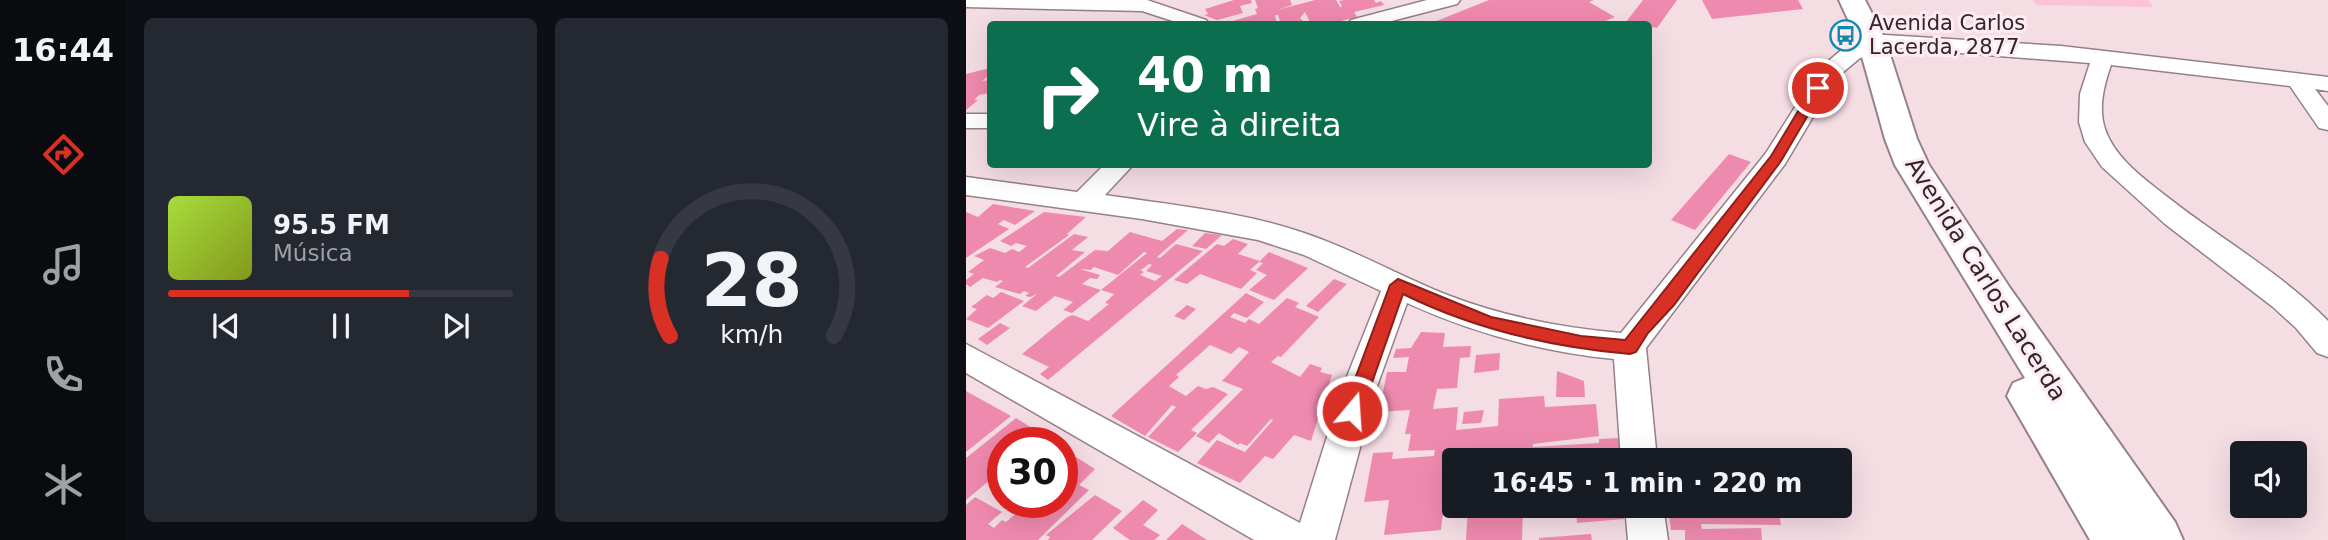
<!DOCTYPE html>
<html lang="pt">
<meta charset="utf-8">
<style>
body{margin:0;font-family:"DejaVu Sans",sans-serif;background:#242831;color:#f1f3f6;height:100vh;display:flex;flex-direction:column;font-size:26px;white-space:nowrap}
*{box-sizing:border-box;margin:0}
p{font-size:23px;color:#9ea1a6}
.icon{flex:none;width:38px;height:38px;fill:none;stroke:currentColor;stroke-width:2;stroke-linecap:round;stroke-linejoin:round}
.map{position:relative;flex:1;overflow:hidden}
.details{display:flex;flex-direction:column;gap:18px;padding:18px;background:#0d0f14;width:840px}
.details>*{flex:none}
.hud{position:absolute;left:21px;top:21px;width:665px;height:147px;border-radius:7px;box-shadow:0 7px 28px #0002;background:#0b6e4f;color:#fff;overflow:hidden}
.buttons{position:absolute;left:1264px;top:441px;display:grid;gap:14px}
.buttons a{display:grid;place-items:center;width:77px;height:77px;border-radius:7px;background:#171b24;box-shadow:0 7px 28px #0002;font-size:35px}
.speed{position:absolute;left:21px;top:427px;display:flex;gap:14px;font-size:35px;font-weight:700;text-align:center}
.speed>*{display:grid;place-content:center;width:91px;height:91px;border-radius:50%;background:#171b24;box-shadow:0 7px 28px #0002;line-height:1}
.speed .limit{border:10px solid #d22;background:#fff;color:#111}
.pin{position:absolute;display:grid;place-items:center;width:60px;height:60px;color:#fff;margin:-30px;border:4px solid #fff;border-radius:50%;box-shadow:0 2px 7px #0007}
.me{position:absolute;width:77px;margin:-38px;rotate:18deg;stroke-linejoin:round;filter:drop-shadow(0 0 5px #0008)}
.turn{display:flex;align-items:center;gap:24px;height:147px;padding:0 35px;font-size:32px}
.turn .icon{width:91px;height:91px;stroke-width:2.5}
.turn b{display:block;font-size:49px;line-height:60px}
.details .tile{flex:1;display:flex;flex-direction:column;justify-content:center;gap:10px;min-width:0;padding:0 24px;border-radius:10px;background:#242831}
.details .dial{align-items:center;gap:0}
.dial svg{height:182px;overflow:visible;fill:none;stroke:#363941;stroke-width:7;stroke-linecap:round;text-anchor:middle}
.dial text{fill:#f1f3f6;stroke:none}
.song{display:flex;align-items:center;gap:21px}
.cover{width:84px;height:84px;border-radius:10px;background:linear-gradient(135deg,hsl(80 70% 55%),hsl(70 70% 35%))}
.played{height:7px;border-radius:4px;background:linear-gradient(90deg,#d93025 70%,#363941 70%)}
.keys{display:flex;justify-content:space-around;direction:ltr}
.details .tiles{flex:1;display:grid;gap:18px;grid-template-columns:repeat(2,1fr)}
.trip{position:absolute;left:476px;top:448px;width:410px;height:70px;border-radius:7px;background:#171b24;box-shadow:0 7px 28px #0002;font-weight:700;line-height:70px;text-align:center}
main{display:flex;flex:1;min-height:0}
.menu{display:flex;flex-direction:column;width:126px;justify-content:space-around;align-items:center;background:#090b0e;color:#9ea1a6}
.menu .icon{width:49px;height:49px}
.menu .selected{color:#d93025}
.menu b{font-size:32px;color:#f1f3f6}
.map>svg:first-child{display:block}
.green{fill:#fbc3d5}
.building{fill:#ef8aaf;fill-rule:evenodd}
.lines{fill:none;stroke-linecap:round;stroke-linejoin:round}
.street-casing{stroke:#958187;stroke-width:3}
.secondary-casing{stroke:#958187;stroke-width:4}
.street{fill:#fff;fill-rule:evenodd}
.secondary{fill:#fff;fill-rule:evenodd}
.route{fill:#d93025;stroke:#8d1f18;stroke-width:2}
.labels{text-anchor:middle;stroke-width:6;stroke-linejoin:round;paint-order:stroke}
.far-poi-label{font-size:21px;fill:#2f2729;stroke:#ffecf2;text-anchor:start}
.street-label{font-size:24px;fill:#2f2729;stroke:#ffecf2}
</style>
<main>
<nav class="menu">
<b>16:44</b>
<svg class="icon selected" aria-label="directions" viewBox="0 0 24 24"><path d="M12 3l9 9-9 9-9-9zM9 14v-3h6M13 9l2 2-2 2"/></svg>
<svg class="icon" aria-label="music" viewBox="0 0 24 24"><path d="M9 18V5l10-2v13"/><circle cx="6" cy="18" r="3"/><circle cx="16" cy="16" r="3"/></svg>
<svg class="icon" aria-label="phone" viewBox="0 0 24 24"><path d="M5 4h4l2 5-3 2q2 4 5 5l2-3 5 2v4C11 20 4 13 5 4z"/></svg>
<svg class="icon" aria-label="climate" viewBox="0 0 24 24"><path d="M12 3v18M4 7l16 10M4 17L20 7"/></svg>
</nav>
<section class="details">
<div class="tiles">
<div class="tile">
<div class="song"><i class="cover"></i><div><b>95.5 FM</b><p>Música</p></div></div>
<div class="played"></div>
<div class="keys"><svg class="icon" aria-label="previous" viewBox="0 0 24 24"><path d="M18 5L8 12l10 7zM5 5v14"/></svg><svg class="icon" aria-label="pause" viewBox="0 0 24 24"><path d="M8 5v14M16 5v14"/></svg><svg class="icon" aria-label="next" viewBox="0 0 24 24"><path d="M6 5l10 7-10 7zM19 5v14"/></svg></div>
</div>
<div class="tile dial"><svg viewBox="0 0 100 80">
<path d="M14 69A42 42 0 1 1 86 69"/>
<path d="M14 69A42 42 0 0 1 10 35" stroke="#d93025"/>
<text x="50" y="56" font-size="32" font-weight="700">28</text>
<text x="50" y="72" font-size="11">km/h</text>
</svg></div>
</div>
</section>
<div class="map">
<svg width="1362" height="540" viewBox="0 0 1362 540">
<rect width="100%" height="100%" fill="#f5dde4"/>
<path class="green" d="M 1067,0 L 1182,0 L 1187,7 L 1070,5 Z"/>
<path class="building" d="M 268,0 L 285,0 L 286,3 L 274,6 L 277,13 L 251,20 L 238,15 L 242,14 L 239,9 Z
M 289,0 L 324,0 L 326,5 L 311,10 L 349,0 L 370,0 L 374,7 L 376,6 L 373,1 L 378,0 L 408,0 L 410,3 L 415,1 L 418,5 L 388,12 L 391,17 L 363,24 L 345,24 L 339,12 L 334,18 L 340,24 L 315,24 L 312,15 L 309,15 L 311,24 L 264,24 L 263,22 L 291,14 L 289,9 L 292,8 Z
M 523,0 L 628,0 L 623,2 L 649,17 L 632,24 L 463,24 Z
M 677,0 L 711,0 L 691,28 L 660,22 Z
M 736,0 L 832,0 L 837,9 L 746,19 Z
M 24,68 L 24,75 L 16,81 L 24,80 L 24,93 L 13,95 L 8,100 L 12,100 L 0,110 L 0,74 Z
M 763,154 L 785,162 L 729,230 L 705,220 Z
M 27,204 L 69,211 L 49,225 L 38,220 L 32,224 L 43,229 L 0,258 L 0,212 L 12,217 Z
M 78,212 L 120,217 L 101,234 L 103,235 L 59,267 L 62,268 L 108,234 L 122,237 L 106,250 L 119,252 L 90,276 L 93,277 L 129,250 L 142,251 L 164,232 L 196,241 L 211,229 L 222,230 L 191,257 L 194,258 L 210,244 L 237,251 L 82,380 L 74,374 L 83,367 L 56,354 L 101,317 L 107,315 L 122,321 L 143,304 L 139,303 L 148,294 L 135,290 L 181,253 L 178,252 L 152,275 L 128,267 L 125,270 L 114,269 L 134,275 L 131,279 L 124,278 L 116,284 L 135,290 L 106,313 L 97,310 L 107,302 L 89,296 L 70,311 L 56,306 L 71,294 L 64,297 L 59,296 L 63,293 L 58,291 L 54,294 L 29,287 L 37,281 L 34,280 L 31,282 L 17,278 L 4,287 L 0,284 L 0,280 L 8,274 L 2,272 L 18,260 L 8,256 L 24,248 L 39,253 L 46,249 L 53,252 L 61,246 L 50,243 L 45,246 L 34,241 ZM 183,264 L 186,265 L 180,271 L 196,276 L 189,281 L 174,275 L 178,272 L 172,269 L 175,270 Z
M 239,233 L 256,235 L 240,249 L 226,246 Z
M 267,239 L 282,244 L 272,254 L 294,261 L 303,252 L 342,268 L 308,300 L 283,290 L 301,275 L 290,270 L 297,263 L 293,262 L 284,270 L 291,273 L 275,289 L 234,274 L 221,284 L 208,280 L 251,244 L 258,246 Z
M 368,279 L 381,284 L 352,312 L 340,306 Z
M 35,292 L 58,301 L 22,328 L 0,319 L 11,309 L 5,307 L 21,295 L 27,298 Z
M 280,293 L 298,302 L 281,318 L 268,313 L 264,317 L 279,323 L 283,319 L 293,324 L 321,298 L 333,303 L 329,307 L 353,317 L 315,357 L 312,356 L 305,362 L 334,377 L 344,364 L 356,368 L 354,372 L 366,375 L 345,441 L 328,435 L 307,459 L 299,456 L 274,483 L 231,463 L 251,440 L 279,452 L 307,420 L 305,419 L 281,446 L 274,443 L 272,445 L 253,433 L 243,443 L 230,436 L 277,389 L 256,381 L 283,352 L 273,347 L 265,354 L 244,345 L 210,375 L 213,377 L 203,386 L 220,396 L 232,386 L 240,389 L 247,387 L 262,394 L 225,430 L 231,433 L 212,452 L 182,437 L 210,407 L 206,405 L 179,436 L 145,416 Z
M 221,305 L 230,309 L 218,320 L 208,316 Z
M 34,323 L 44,328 L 21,345 L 12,339 Z
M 455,332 L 479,333 L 477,347 L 505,346 L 504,357 L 494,358 L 491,388 L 471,389 L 467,409 L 492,407 L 490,430 L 532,426 L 533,399 L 578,396 L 579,407 L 630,404 L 633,436 L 567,444 L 567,447 L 633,443 L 633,439 L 653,438 L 655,460 L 488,460 L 488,494 L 479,495 L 475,530 L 418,535 L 423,500 L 398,502 L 407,453 L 427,452 L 426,459 L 468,456 L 469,450 L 442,451 L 445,434 L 439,434 L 444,410 L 413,412 L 421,372 L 440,372 L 443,357 L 427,358 L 430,349 L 445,348 Z
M 534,353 L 533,370 L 508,373 L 510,355 Z
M 591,371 L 618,381 L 619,397 L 590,397 Z
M 0,391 L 45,416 L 0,452 Z
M 518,410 L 515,423 L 496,424 L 498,412 Z
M 50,418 L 77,435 L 68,443 L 37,443 L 37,469 L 0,500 L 0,458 Z
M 102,452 L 129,469 L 113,485 L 123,490 L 72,540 L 0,540 L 0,505 L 9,497 L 36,512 L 22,524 L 28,528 L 36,520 L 40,522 L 63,502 L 96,502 L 96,458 Z
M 129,495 L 156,511 L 126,540 L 82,540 L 84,537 L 80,535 Z
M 177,500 L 192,510 L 177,525 L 194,535 L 188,540 L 164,540 L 147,528 Z
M 502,506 L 576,506 L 576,508 L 557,510 L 556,540 L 500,540 Z
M 610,506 L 657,506 L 658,519 L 611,523 Z
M 734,506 L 803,506 L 805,514 L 813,514 L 815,525 L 735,524 L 736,529 L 795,528 L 796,540 L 719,540 L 719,530 L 705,530 L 702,508 Z
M 216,524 L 241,540 L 200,540 Z
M 625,534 L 626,540 L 573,540 L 573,538 Z"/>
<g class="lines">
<defs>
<path id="street" d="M 0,0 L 181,0 L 240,20 L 243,24 L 216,24 L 176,11 L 0,7 Z
M 461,0 L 494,0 L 491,4 L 414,24 L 382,24 L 385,20 Z
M 887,33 L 1095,46 L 1362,77 L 1362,91 L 1349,89 L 1362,106 L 1362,130 L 1353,128 L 1324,86 L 1145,65 C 1138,85 1132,108 1139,129 C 1149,159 1180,180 1204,199 C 1255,239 1318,275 1362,321 L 1362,357 L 1351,353 L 1330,328 L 1307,307 L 1199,224 L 1136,167 L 1119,142 L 1113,122 L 1114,94 L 1124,63 L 918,47 L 916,54 L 894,58 L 870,78 L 819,164 L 680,348 L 691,460 L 655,460 L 648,359 C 576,352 507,333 441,303 L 410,389 L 369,540 L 288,540 L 0,373 L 0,344 L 334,523 L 376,389 L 415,291 L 338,255 L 292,240 L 176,219 L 0,195 L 0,177 L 111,192 L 139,164 L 168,164 L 139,195 C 205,205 274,211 338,233 C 389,250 435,277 484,296 C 539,317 597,328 655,333 L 800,153 L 853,69 L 879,47 L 887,45 L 879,44 L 876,39 L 879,34 Z
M 0,114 L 24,114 L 24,128 L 0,128 Z
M 659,506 L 697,506 L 702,540 L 662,540 Z"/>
<path id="secondary" d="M 873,0 L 899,0 L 919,39 L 951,139 L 963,165 L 1044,288 L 1209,522 L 1217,540 L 1124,540 L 1041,396 L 1047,383 L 1059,378 L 929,165 L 919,139 L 891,39 Z"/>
</defs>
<use href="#street" class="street-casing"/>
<use href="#secondary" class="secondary-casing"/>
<use href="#street" class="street"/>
<use href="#secondary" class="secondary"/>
</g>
<path class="route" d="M 852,85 L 858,88 L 815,161 L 708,305 L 682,333 L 670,352 L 664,354 C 584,347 508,329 437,294 L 396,411 L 393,417 L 386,419 L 380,417 L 377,411 L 424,285 L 432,279 L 525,317 L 615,336 L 659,340 L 805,156 L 846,88 Z"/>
<defs>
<symbol id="bus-ring" viewBox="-11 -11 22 22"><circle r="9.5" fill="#ffecf2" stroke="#0f89ac" stroke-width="1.5"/><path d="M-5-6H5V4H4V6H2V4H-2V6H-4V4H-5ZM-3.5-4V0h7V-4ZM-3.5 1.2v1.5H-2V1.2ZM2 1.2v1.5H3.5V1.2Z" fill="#0f89ac"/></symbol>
</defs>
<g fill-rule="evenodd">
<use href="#bus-ring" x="862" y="18" width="35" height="35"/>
</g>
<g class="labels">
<g class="far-poi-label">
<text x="903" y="30">Avenida Carlos<tspan x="903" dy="24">Lacerda, 2877</tspan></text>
</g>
<g class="street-label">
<text transform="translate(1020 279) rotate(58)" y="8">Avenida Carlos Lacerda</text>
</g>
</g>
</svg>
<div class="buttons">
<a><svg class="icon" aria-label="sound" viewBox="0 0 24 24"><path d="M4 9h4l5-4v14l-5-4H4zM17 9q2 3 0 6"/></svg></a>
</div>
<div class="speed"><div class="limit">30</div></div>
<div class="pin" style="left:852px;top:88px;background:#d93025"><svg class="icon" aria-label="arrive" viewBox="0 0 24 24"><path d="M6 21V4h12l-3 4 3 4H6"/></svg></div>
<svg class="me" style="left:386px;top:411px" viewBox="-20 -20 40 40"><circle r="17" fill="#d93025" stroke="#fff" stroke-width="3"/><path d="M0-11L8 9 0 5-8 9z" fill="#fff"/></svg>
<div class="trip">16:45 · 1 min · 220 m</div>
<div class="hud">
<div class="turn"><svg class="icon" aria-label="right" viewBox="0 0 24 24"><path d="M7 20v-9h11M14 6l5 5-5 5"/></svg><div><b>40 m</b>Vire à direita</div></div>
</div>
</div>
</main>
